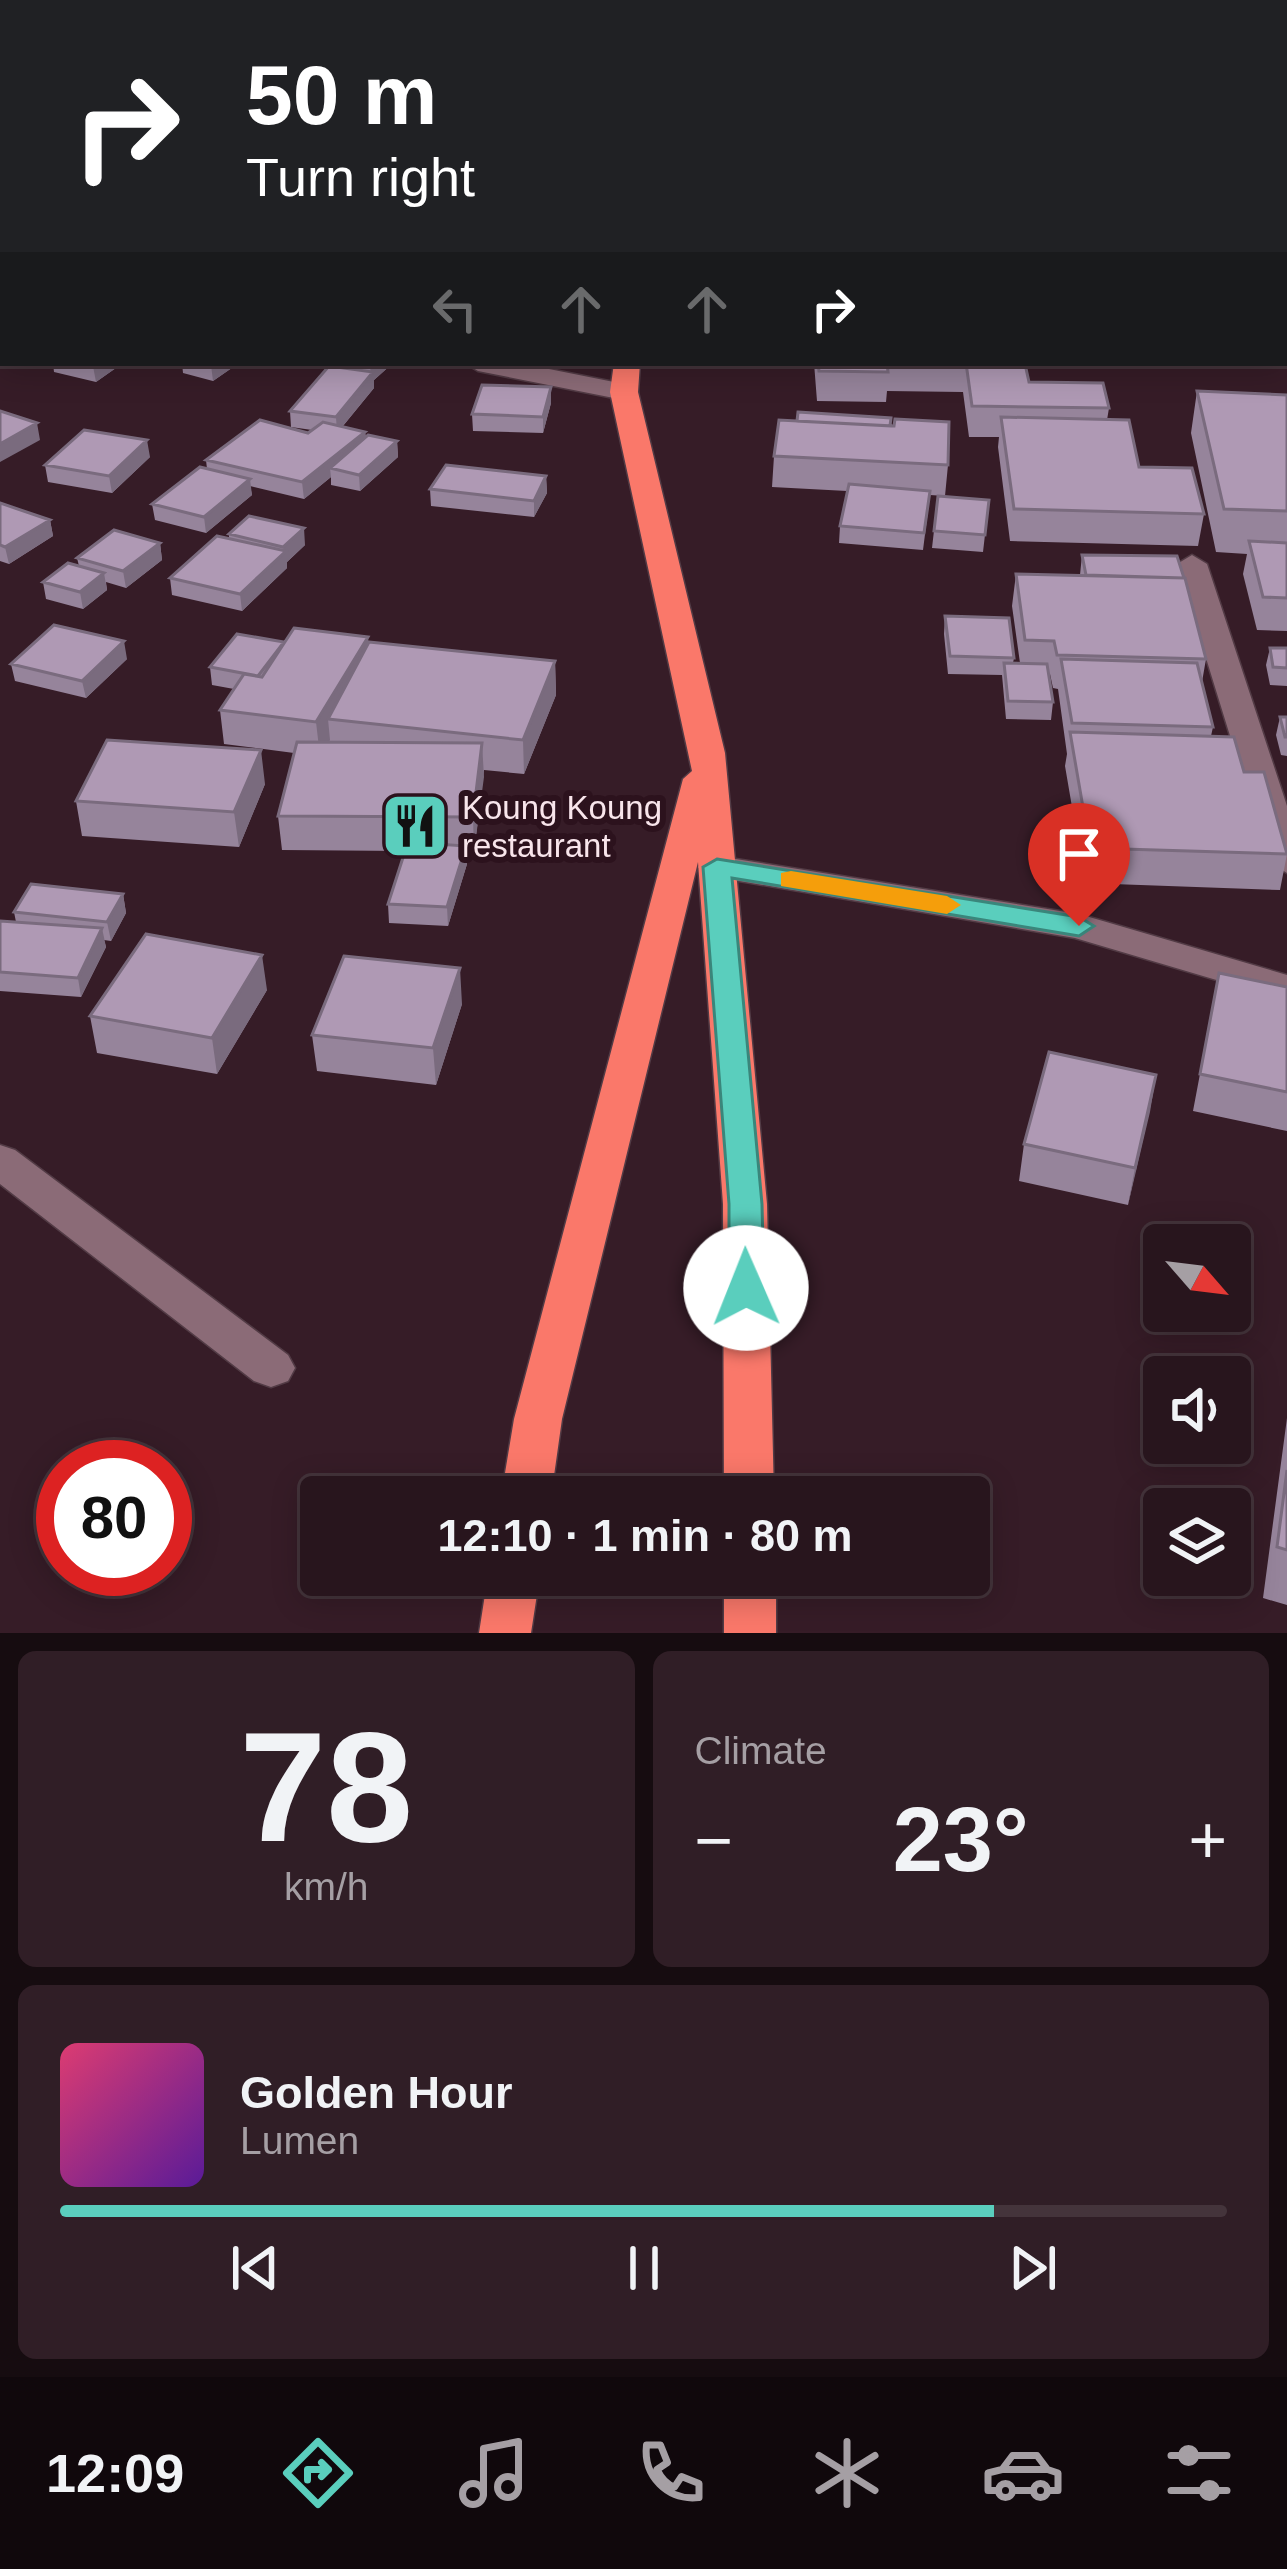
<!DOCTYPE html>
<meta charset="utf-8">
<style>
body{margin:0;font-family:Arial,sans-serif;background:#301e26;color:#f1f3f6;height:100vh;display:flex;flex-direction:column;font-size:45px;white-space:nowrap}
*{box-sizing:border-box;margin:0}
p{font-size:39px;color:#a59fa4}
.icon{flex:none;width:66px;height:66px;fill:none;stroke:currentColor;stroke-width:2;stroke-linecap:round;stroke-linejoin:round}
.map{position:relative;height:1633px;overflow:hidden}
.details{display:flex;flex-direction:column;gap:18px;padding:18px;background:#160c10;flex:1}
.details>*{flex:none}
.banner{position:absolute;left:0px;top:0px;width:1287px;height:366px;box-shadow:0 6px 30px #0003,0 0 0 3px #44343b;background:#202124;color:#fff;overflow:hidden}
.needle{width:78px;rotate:118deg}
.fabs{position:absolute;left:1143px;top:1224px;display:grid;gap:24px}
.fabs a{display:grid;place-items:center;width:108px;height:108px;border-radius:12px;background:#28151d;box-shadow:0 6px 30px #0003,0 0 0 3px #44343b;font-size:60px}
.speed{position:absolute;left:36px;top:1440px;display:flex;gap:24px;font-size:60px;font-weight:700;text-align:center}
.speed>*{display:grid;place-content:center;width:156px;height:156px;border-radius:50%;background:#28151d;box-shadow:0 6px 30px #0003,0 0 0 3px #44343b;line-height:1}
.speed .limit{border:18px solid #d22;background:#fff;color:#111}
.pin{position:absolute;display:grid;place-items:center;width:102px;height:102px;color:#fff;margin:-123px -51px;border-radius:50% 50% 50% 0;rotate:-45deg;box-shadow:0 0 12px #0007}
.pin .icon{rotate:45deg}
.me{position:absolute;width:132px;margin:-66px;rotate:359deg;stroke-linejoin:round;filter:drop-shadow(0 0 9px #0008)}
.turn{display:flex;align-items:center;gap:42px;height:252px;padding:0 48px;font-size:54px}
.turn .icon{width:156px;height:156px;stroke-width:2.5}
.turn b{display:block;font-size:84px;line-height:102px}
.lanes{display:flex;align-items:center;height:114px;padding:0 48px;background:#0003;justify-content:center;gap:60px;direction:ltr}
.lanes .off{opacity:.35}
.big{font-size:90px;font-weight:600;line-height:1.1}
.details .tile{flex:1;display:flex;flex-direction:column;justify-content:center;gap:18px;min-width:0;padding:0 42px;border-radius:18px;background:#301e26}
.details .dial{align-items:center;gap:0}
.dial b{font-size:156px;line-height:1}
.song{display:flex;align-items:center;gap:36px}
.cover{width:144px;height:144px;border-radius:18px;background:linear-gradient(135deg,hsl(340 70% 55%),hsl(270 70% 35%))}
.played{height:12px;border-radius:6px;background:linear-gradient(90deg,#5acebd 80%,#44343b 80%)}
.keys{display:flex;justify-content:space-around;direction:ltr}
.heat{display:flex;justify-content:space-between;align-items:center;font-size:66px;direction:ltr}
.details .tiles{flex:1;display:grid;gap:18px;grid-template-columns:1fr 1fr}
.tile:last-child{grid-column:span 2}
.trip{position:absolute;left:300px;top:1476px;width:690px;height:120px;border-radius:12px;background:#28151d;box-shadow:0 6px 30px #0003,0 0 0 3px #44343b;font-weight:600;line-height:120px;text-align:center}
.tabs{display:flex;height:192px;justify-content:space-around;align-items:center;background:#10080c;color:#a59fa4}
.tabs .icon{width:84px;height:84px}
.tabs .on{color:#5acebd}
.tabs b{font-size:54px;color:#f1f3f6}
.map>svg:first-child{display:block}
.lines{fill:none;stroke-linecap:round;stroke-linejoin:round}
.minor-casing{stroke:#523b45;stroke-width:3}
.highway-casing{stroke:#523b45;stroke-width:3}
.minor{fill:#8b6b77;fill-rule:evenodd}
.highway{fill:#fa786a;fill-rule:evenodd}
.wall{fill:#96849b}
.shaded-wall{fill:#7a6b7e}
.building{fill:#af99b4;stroke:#7a6b7e;stroke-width:3}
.route{fill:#5acebd;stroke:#3a867b;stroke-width:3}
.slow{fill:#f59e0b}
.labels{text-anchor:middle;stroke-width:12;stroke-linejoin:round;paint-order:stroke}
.poi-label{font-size:33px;fill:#f8e5eb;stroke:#2c121d;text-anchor:start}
</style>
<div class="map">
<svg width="1287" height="1633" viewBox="0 0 1287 1633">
<rect width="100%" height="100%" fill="#361c27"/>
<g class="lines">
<defs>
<path id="minor" d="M 3,331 L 3,348 L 0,349 L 0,332 Z
M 465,363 L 519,363 L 624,384 L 638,392 L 624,400 L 478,371 Z
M 1192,555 L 1207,564 L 1287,806 L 1287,873 L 1269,862 L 1177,564 Z
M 717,856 L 1079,914 L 1287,975 L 1287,1001 L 1075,938 L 704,875 L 698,867 L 704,859 Z
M 0,1145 L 15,1150 L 288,1355 L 295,1368 L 288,1381 L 271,1387 L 254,1381 L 0,1184 Z"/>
<path id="highway" d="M 240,0 L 268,0 L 270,3 L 242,3 Z
M 614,363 L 640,363 L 638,392 L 725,753 L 767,1204 L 774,1497 L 724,1497 L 723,1204 L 698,862 L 562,1419 L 551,1497 L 501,1497 L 514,1419 L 683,779 L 692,771 L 610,392 Z
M 488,1575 L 540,1575 L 531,1633 L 479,1633 Z
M 724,1575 L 776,1575 L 776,1633 L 724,1633 Z"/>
</defs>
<use href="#minor" class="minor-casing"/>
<use href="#highway" class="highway-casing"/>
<use href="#minor" class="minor"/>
<use href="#highway" class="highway"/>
</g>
<path class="wall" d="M 72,0 L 184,0 L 184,3 L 72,3 Z
M 762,0 L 914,0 L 914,3 L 762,3 Z
M 1010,0 L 1091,0 L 1087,3 L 1037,3 L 1037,0 L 1031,3 L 1022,3 Z
M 53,363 L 123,363 L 96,382 L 54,372 Z
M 182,363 L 239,363 L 213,381 L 183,373 Z
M 328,363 L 393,363 L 374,380 L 374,388 L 343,426 L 365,432 L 366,437 L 397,441 L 398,457 L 360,491 L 331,485 L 331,477 L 304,499 L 250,486 L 252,495 L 206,533 L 155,520 L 152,504 L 207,469 L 206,460 L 308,433 L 312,430 L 291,427 L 290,411 L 329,367 Z
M 814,363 L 1011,363 L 1029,382 L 1109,408 L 1107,420 L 1139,467 L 1204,514 L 1198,546 L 1010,541 L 998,447 L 999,437 L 969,437 L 963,392 L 887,391 L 886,402 L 817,401 Z
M 1197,391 L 1287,395 L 1287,631 L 1257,630 L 1243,574 L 1247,554 L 1216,552 L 1191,433 Z
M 551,403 L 543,433 L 473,431 L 472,414 Z
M 891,426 L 948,465 L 945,496 L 930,495 L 923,550 L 839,543 L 840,526 L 847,491 L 772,487 L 774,456 Z
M 150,457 L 112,493 L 48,482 L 45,465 Z
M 546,476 L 547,493 L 534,517 L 431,506 L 430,489 Z
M 938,496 L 989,500 L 983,552 L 932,548 Z
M 0,503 L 50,520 L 53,536 L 9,564 L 0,561 Z
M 229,534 L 305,545 L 287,562 L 287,568 L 242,611 L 172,595 L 170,578 L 229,538 Z
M 160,543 L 162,560 L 126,588 L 106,582 L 107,590 L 83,609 L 46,599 L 43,582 L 79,566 L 77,558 Z
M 1082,555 L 1206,659 L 1202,682 L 1213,727 L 1211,736 L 1244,772 L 1287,854 L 1280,890 L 1085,883 L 1065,766 L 1067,754 L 1058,689 L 1053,688 L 1050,674 L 1049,674 L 1053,702 L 1051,720 L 1006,719 L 1002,675 L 948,674 L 944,634 L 945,616 L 1014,658 L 1013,663 L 1020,663 L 1012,606 L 1016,574 L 1080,575 Z
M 284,643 L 368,643 L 555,661 L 556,695 L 524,774 L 484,770 L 474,852 L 466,852 L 467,864 L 448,926 L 389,923 L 388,904 L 405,851 L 282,850 L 278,816 L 294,753 L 224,744 L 220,710 L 234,689 L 212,685 L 210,667 Z
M 1270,648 L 1287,648 L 1287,686 L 1270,685 L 1266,665 Z
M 127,659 L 86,698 L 15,681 L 11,664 Z
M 1280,717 L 1287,717 L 1287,756 L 1281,755 L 1276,735 Z
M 265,784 L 239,847 L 82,836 L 76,801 Z
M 123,894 L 126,913 L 111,941 L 104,940 L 106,947 L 81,997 L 0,991 L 0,921 L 16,922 L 14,912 Z
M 1219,973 L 1287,987 L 1287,1131 L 1193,1111 Z
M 267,990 L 217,1074 L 97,1053 L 90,1016 Z
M 462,1004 L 436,1085 L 317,1071 L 312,1035 Z
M 1156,1075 L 1128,1205 L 1019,1181 L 1024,1144 Z
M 1287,1418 L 1287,1605 L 1263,1598 Z"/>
<path class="shaded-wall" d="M 156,0 L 184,0 L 184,3 L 144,3 Z
M 490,0 L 529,0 L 530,2 L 479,3 Z
M 690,0 L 707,0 L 706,3 L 690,3 Z
M 1067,0 L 1091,0 L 1087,3 L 1066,3 Z
M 1287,44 L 1287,68 L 1284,68 L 1284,45 Z
M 98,363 L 123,363 L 96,382 L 93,366 Z
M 214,363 L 239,363 L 213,381 L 211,365 Z
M 374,363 L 393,363 L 374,380 L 374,388 L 337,433 L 336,417 L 371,375 L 370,366 Z
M 551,387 L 551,403 L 543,433 L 543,417 Z
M 37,423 L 40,440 L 0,462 L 0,444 Z
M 365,432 L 366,448 L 330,468 L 331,477 L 304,499 L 302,482 Z
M 147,440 L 150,457 L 112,493 L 109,476 Z
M 397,441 L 398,457 L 360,491 L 359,475 Z
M 546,476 L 547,493 L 534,517 L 534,501 Z
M 250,479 L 252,495 L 206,533 L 204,517 Z
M 50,520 L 53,536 L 9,564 L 5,547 Z
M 304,528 L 305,545 L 287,562 L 287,568 L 242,611 L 240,594 L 284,553 L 283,547 Z
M 160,543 L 162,560 L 126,588 L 123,571 Z
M 104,573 L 107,590 L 83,609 L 80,592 Z
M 368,637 L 371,671 L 328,719 L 330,740 L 320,756 L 316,722 Z
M 124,641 L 127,659 L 86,698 L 82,681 Z
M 555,661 L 556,695 L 524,774 L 523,740 Z
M 482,743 L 484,777 L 474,852 L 473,817 Z
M 261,750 L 265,784 L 239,847 L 234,812 Z
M 466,846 L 467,864 L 448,926 L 447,907 Z
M 123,894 L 126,913 L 111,941 L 107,922 Z
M 102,928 L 106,947 L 81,997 L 78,978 Z
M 262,955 L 267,990 L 217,1074 L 212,1038 Z
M 460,968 L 462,1004 L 436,1085 L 433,1048 Z
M 1156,1075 L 1150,1112 L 1128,1205 L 1135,1168 Z"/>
<path class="building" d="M 86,0 L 156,0 L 144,3 L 93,3 Z
M 432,0 L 490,0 L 479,3 L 439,3 Z
M 627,0 L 670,0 L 678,3 L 634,3 Z
M 803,0 L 903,0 L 894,3 L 812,3 Z
M 1215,0 L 1264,0 L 1254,3 L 1216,3 L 1211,1 Z
M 1278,0 L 1287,0 L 1287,22 L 1284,21 L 1284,3 L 1265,3 Z
M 1287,62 L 1287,79 L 1284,80 L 1284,63 Z
M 1284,179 L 1287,179 L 1287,197 L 1284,198 Z
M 1284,308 L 1287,308 L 1287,333 L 1284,332 Z
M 818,363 L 887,363 L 888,372 L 819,371 Z
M 966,363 L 1025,364 L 1029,382 L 1103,383 L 1109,408 L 972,406 Z
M 329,366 L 373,372 L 336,417 L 290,411 Z
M 482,385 L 551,387 L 543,417 L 472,414 Z
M 1197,391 L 1287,395 L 1287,511 L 1224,509 Z
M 0,411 L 37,423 L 0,444 Z
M 798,412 L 891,418 L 890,426 L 797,421 Z
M 1001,417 L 1129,420 L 1139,467 L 1192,468 L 1204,514 L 1014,509 Z
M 895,419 L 949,422 L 948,465 L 774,456 L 779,420 L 894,426 Z
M 260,420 L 308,433 L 323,422 L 365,432 L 302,482 L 206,460 Z
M 84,430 L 147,440 L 109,476 L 45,465 Z
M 368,435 L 397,441 L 359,475 L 330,468 Z
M 446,465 L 546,476 L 534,501 L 430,489 Z
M 200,467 L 250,479 L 204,517 L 152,504 Z
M 849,484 L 930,491 L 924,533 L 840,526 Z
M 938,496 L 989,500 L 985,535 L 934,531 Z
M 0,503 L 50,520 L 5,547 L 0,545 Z
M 249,516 L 304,528 L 283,547 L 229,534 Z
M 114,530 L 160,543 L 123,571 L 77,558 Z
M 217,536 L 286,551 L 240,594 L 170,578 Z
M 1249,541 L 1287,543 L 1287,598 L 1263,597 Z
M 1082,555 L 1177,556 L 1184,578 L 1086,575 Z
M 68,563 L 104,573 L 80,592 L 43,582 Z
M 1016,574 L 1185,578 L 1206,659 L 1057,655 L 1054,641 L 1025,640 Z
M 945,616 L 1009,618 L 1014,658 L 950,656 Z
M 54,625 L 124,641 L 82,681 L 11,664 Z
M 294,628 L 368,637 L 316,722 L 220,710 L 244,674 L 262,677 Z
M 237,634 L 284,642 L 258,676 L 210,667 Z
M 369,642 L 555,661 L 523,740 L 328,719 Z
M 1270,648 L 1287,648 L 1287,668 L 1273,667 Z
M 1061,659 L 1197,663 L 1213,727 L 1072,723 Z
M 1004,663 L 1047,664 L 1053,702 L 1008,701 Z
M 1280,717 L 1287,717 L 1287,737 L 1285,737 Z
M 1070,732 L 1234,737 L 1244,772 L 1264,772 L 1287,854 L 1090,848 Z
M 107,740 L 261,750 L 234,812 L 76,801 Z
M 297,742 L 482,743 L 473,817 L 278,816 Z
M 408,842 L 466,846 L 447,907 L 388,904 Z
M 31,884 L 123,894 L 107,922 L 14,912 Z
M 0,921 L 102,928 L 78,978 L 0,972 Z
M 146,934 L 262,955 L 212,1038 L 90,1016 Z
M 344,956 L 460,968 L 433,1048 L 312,1035 Z
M 1219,973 L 1287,987 L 1287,1092 L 1200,1074 Z
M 1049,1052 L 1156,1075 L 1135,1168 L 1024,1144 Z
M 1287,1470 L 1287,1550 L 1277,1547 Z"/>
<path class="route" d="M 717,859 L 1079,917 L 1094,926 L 1079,936 L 732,878 L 762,1204 L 764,1288 L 759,1297 L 734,1297 L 729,1288 L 729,1204 L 703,867 Z"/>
<path class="slow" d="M 791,871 L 947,896 L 961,905 L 947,914 L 781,886 L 781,873 Z"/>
<defs>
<symbol id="restaurant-square" viewBox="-11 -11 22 22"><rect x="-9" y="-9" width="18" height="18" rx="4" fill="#5acebd" stroke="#2c121d"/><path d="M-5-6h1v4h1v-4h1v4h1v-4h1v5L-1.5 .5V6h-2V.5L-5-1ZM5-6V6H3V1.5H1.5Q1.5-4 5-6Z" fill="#111"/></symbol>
</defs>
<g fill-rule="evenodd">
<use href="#restaurant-square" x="377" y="788" width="76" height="76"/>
</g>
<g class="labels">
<g class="poi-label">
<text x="462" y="819">Koung Koung<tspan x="462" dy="38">restaurant</tspan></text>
</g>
</g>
</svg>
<div class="fabs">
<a><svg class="needle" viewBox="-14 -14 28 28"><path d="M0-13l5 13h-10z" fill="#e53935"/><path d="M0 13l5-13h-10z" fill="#a59fa4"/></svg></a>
<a><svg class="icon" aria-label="sound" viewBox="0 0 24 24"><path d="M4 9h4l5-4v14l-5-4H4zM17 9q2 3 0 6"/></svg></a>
<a><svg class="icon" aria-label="layers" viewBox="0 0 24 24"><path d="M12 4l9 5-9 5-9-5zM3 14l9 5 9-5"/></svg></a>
</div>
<div class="speed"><div class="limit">80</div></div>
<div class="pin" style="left:1079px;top:926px;background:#d93025"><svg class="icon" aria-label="arrive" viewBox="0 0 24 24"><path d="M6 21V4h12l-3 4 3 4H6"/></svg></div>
<svg class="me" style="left:746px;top:1288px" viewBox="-20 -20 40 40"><circle r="19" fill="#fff"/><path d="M0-13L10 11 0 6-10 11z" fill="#5acebd"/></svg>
<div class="trip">12:10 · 1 min · 80 m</div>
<div class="banner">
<div class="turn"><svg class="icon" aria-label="right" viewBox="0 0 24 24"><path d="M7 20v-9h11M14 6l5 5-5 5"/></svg><div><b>50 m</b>Turn right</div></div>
<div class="lanes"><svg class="icon off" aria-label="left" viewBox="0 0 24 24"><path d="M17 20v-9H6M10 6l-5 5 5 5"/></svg><svg class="icon off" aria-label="ahead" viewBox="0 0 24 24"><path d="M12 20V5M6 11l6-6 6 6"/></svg><svg class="icon off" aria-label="ahead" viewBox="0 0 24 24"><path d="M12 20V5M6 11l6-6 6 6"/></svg><svg class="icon" aria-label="right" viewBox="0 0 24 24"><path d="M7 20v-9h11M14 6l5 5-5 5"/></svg></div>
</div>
</div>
<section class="details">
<div class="tiles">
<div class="tile dial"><b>78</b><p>km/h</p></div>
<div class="tile"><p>Climate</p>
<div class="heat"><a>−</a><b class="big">23°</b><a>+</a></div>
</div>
<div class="tile">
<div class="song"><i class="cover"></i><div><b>Golden Hour</b><p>Lumen</p></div></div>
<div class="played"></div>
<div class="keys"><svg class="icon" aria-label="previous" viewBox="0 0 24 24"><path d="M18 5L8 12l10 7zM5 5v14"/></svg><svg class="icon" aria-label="pause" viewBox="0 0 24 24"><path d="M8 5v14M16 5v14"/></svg><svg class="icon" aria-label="next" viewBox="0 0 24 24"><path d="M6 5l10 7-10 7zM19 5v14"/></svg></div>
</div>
</div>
</section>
<nav class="tabs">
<b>12:09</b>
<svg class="icon on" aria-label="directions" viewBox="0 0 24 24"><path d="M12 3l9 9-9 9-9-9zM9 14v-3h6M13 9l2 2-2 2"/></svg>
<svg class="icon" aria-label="music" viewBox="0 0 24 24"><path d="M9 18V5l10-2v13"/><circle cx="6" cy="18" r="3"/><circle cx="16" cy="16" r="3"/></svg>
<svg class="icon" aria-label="phone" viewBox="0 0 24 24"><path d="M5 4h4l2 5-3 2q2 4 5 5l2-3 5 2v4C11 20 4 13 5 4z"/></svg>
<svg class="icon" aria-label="climate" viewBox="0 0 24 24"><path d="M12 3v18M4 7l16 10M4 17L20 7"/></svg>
<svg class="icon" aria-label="car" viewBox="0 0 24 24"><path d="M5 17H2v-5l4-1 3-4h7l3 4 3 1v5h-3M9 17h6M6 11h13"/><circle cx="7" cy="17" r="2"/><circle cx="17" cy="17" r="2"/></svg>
<svg class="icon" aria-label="filters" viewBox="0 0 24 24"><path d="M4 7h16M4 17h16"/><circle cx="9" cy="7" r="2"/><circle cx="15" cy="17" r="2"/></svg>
</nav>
